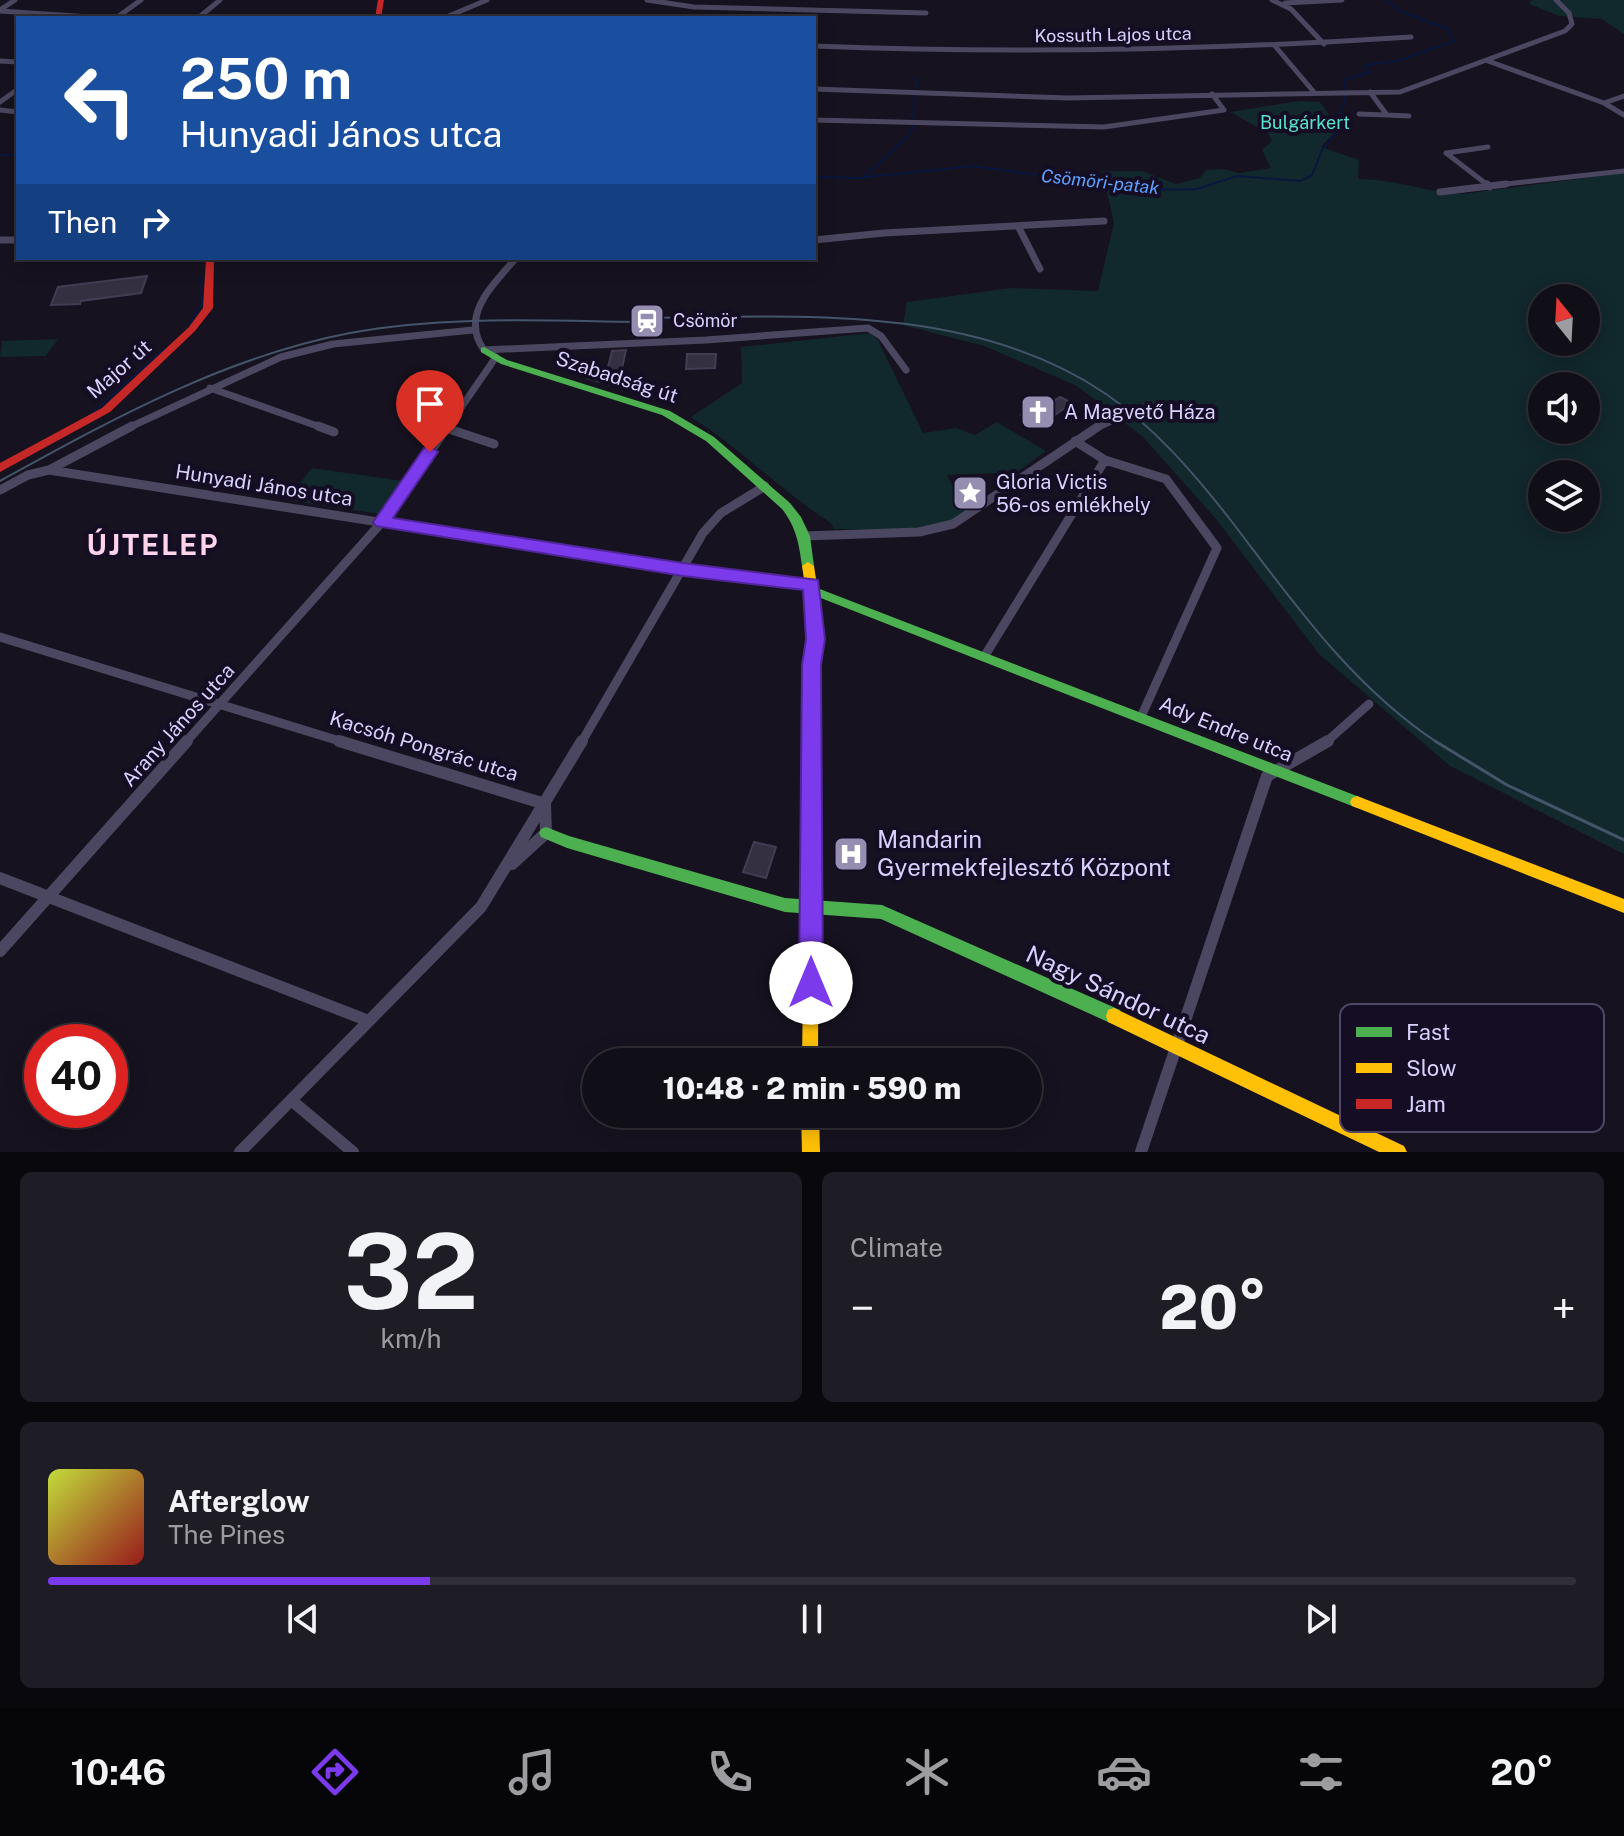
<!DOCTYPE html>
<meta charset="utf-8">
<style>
body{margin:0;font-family:"Public Sans",sans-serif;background:#1e1c24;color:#f1f3f6;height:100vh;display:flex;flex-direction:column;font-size:30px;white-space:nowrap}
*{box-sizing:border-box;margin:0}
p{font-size:26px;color:#9c9ca1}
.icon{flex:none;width:44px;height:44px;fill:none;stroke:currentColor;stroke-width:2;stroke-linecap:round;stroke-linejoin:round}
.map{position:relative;height:1152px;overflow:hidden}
.details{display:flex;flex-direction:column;gap:20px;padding:20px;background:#09080d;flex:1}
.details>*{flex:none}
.hud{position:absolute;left:16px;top:16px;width:800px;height:244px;border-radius:0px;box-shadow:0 4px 20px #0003,0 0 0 2px #302e36;background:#1a4fa0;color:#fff;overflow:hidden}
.needle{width:52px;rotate:342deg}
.tools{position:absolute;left:1528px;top:284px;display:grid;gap:16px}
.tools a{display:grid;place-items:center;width:72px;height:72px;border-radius:50%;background:#100e17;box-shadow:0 4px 20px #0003,0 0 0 2px #302e36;font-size:40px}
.speed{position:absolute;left:24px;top:1024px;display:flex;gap:16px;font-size:40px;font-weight:700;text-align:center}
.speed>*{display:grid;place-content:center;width:104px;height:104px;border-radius:50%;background:#100e17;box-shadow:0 4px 20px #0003,0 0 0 2px #302e36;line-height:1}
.speed .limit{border:12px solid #d22;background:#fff;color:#111}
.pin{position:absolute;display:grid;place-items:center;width:68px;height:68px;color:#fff;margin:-82px -34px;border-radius:50% 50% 50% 0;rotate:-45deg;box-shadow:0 0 8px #0007}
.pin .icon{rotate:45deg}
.me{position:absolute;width:88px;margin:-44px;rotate:0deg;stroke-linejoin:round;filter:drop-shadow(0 0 6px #0008)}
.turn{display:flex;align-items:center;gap:28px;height:168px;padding:0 32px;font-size:36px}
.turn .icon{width:104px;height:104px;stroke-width:2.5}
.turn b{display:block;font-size:56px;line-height:68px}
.then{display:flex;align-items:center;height:76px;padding:0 32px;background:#0003;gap:16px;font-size:30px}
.big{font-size:60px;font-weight:800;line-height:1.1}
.details .card{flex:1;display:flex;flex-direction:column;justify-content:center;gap:12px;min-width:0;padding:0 28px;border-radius:12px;background:#1e1c24}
.details .dial{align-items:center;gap:0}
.dial b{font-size:104px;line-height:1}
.song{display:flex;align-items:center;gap:24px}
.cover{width:96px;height:96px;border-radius:12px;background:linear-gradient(135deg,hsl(70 70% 55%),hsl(0 70% 35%))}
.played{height:8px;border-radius:4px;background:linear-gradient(90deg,#7c3aed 25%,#302e36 25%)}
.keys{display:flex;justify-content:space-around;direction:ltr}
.heat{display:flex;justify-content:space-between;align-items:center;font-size:44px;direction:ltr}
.details .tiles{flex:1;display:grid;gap:20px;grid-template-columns:1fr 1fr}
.card:last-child{grid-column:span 2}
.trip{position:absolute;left:582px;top:1048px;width:460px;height:80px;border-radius:40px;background:#100e17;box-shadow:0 4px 20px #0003,0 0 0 2px #302e36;font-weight:800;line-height:80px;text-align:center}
.menu{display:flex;height:128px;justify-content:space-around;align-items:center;background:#060609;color:#9c9ca1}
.menu .icon{width:56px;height:56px}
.menu .active{color:#7c3aed}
.menu b{font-size:36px;color:#f1f3f6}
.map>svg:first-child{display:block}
.green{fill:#11282c;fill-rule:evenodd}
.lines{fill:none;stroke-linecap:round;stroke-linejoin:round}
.stream{stroke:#09173f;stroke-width:2}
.building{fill:#353041;stroke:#433c53;stroke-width:2}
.street-far3{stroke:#4b4760;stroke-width:5}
.street-far2{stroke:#4b4760;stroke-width:7}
.street-far1{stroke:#4b4760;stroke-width:9}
.street{stroke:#4b4760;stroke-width:12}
.fast{fill:#4caf50;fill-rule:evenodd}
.slow{fill:#ffc107;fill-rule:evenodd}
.jam{fill:#c62828;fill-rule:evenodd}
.tram-far1{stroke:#44556a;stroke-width:2}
.tram{stroke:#44556a;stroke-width:3}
.street-bridge{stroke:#4b4760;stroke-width:7}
.route{fill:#7c3aed;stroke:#51269a;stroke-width:2}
.labels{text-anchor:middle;stroke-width:8;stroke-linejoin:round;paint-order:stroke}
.far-street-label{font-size:18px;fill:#dbd1ff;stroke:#140d24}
.far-park-label{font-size:18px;fill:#59e3cf;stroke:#140d24}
.far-water-label{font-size:18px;font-style:italic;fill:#5fa3ff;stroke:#140d24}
.far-poi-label{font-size:18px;fill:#dbd1ff;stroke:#140d24;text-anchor:start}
.street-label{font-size:20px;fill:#dbd1ff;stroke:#140d24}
.poi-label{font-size:20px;fill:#dbd1ff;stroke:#140d24;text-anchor:start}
.near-poi-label{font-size:24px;fill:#dbd1ff;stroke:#140d24;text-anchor:start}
.near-street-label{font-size:24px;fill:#dbd1ff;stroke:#140d24}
.district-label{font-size:28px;font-weight:bold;letter-spacing:2px;fill:#ffd3ea;stroke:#140d24}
.key{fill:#140d24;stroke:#504866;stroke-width:2}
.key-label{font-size:22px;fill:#dbd1ff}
</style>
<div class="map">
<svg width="1624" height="1152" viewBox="0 0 1624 1152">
<rect width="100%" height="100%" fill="#16121f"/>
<path class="green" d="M 1532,0 L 1624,0 L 1624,34 L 1602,19 L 1559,16 L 1529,4 Z
M 1299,101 L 1320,102 L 1338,128 L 1321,147 L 1359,160 L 1358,179 C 1394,179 1426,192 1462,194 L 1624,173 L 1624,854 L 1450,766 L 1319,654 L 1216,519 L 1143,437 L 1077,386 L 984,346 L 903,325 L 907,302 L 1011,288 L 1098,291 L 1114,223 L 1102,171 L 1142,171 L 1176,184 L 1200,178 L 1206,170 L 1223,169 L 1239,173 L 1271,168 L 1262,150 L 1272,141 L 1268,133 L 1230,112 ZM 1542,298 L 1586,298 L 1586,342 L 1542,342 ZM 1542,386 L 1586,386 L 1586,430 L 1542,430 ZM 1542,474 L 1586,474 L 1586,518 L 1542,518 Z
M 871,333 L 878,340 L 923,433 L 956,428 L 975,435 L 997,422 L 1046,451 L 1006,480 L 999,473 L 947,475 L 966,513 C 930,538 876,528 834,529 L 831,523 C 781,491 741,449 691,417 L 742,383 L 741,347 Z
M 58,339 L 46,356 L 0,357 L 2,341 Z
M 312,468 L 403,481 L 380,514 L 286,500 Z"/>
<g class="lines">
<path class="stream" d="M 0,155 L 18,155
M 814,177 L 858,178 L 972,166 L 1150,190 L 1197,189 L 1237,176 L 1301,181 L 1312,175 L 1322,150 L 1340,128 L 1338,117 L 1345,102 L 1344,80 L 1370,72 L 1365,67 L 1367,65 L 1397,61 L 1454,41 L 1448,29 L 1402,12 L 1385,0
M 864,177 L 909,135 L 913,126 L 917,77
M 190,324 L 202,303 L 201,278
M 90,415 L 164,349"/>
</g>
<path class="building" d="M 147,276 L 141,293 L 81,301 L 80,304 L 51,305 L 58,287 Z
M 626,350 L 618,387 L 586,378 L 588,370 L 606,375 L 612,351 Z
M 687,354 L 716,354 L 715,368 L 686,369 Z
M 1060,397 L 1072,403 L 1039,426 L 1021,415 L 1037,404 L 1043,408 Z
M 754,842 L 776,847 L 766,878 L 743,872 Z"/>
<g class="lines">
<path class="street-far3" d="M 647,0 L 694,7 L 926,13
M 1272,0 L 1291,9 L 1324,44
M 1285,3 L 1342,0
M 0,10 L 15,0
M 0,11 L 106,18
M 379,17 L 397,18
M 116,18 L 141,0
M 198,18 L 220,0
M 444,18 L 487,0
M 814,46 C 1013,54 1212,50 1411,37
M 1275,46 L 1313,91
M 0,61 L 18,62
M 1488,61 L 1604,103 L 1624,115
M 814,89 L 1068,98 L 1400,92 L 1565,31 L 1572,24 L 1569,13 L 1556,0
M 0,102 L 18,89
M 1604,103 L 1624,96
M 0,110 L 18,112
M 1359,114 L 1387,115 L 1370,92
M 1387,115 L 1409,116
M 814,120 L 1104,127 L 1224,110 L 1212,94
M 1446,153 L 1489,186
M 1446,153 L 1488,147
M 1488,186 L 1624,171"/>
<path class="street-far2" d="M 1487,184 L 1490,187
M 1440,192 L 1506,184
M 1018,226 L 1040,269
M 0,240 L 18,240
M 814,240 L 884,233 L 1104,221
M 516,258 C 494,284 459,315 484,350 L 706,340 L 868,328 L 881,336 L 906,370
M 210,388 L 323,428
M 1139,409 L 1154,406
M 128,428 L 281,357 L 333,344 L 473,330
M 447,428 L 496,357
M 1096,428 L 1120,417"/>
<path class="street-far1" d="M 318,426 L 334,432
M 446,428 L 494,444
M 1075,441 L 1105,460 L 1166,479 L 1217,548 L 1141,717
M 49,470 L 132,426
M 0,490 L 28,475 L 49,470 L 683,570 L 812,584
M 804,536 L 919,532 L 953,524 L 1099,426
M 0,637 L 346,743
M 984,657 L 1105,460
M 185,743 L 382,522 L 448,426
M 581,743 L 703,533 L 721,513 L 765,486
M 1325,743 L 1369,704"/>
<path class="street" d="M 339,741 L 545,804 L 546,833 L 512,864
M 0,878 L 369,1021
M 0,951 L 187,741
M 291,1100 L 353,1152
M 240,1152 L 481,907 L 582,741
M 1141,1152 L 1267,776 L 1328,741"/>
<path class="fast" d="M 484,347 L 507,360 L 670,411 L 714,437 L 790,503 L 801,517 L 810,536 L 814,566 L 812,569 L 804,569 L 802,566 C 799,543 796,527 782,509 L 706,441 L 662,415 L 501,364 L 481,352 L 481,348 Z
M 812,586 L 1362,798 L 1364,802 L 1362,806 L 1357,808 L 1352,806 L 808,593 L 806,590 Z
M 546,827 L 569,836 L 785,898 L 882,905 L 1120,1010 L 1122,1016 L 1120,1022 L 1114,1024 L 1108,1022 L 881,919 L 785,912 L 567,848 L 541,837 L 539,833 L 541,829 Z"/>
<path class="slow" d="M 808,562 L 814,566 L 820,605 L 818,1062 L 802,1062 L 808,605 L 802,566 Z
M 1357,796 L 1624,899 L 1624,913 L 1352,806 L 1350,802 L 1352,798 Z
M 1114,1008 L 1404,1146 L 1407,1152 L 1379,1152 L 1108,1022 L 1106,1016 L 1108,1010 Z
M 801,1114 L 819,1114 L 820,1152 L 802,1152 Z"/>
<path class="jam" d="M 378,0 L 384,0 L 381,18 L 375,18 Z
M 206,258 L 214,258 L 213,308 L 195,331 L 110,412 L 0,472 L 0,463 L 102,408 L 189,327 L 203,308 Z"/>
<path class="tram-far1" d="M 647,318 C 799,316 974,304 1106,394 C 1154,427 1193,472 1229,518 C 1292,600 1350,685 1438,743
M 0,481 C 111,420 224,357 350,333 C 447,315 548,321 646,322"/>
<path class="tram" d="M 1435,741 L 1507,785 L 1624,840"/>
<path class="street-bridge" d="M 1120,417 L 1139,409"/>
</g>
<path class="route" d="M 430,446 L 438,452 L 393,518 L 683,563 L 818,580 L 825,639 L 821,665 L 823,983 L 819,992 L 811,995 L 802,992 L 799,983 L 802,665 L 806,639 L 803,590 L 683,576 L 376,526 L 373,522 L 376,518 L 424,448 Z"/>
<defs>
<symbol id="station-square" viewBox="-11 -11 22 22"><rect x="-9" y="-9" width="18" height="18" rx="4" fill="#968eb1" stroke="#140d24"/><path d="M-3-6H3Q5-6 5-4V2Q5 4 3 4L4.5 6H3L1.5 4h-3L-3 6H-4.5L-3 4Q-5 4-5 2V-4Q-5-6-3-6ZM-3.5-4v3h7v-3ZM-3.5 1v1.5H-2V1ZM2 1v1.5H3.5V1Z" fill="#fff"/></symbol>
<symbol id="church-square" viewBox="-11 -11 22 22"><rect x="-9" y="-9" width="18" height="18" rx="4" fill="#968eb1" stroke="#140d24"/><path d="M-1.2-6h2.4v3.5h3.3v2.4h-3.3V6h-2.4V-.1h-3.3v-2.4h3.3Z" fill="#fff"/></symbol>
<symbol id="sight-square" viewBox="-11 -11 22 22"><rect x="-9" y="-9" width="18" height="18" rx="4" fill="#968eb1" stroke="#140d24"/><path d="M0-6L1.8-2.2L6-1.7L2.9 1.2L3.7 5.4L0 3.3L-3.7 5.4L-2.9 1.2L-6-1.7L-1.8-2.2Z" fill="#fff"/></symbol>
<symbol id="hospital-square" viewBox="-11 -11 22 22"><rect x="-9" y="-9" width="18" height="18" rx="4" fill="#968eb1" stroke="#140d24"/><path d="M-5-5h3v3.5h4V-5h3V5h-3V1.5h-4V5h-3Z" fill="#fff"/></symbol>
</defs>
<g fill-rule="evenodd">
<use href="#station-square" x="627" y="301" width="40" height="40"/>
<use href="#church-square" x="1018" y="392" width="40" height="40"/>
<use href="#sight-square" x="950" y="473" width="40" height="40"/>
<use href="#hospital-square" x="831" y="834" width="40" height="40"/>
</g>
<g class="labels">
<g class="far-street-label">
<text transform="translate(1113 35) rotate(-1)" y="6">Kossuth Lajos utca</text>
</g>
<g class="far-park-label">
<text x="1305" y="129">Bulgárkert</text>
</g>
<g class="far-water-label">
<text transform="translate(1100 182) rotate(6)" y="6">Csömöri-patak</text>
</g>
<g class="far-poi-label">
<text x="673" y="327">Csömör</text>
</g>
<g class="street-label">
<text transform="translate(119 369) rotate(-41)" y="7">Major út</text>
<text transform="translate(617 377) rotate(18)" y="7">Szabadság út</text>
<text transform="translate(264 485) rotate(9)" y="7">Hunyadi János utca</text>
<text transform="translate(178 725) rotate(-48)" y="7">Arany János utca</text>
<text transform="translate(1226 729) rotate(22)" y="7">Ady Endre utca</text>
<text transform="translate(424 746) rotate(17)" y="7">Kacsóh Pongrác utca</text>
</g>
<g class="poi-label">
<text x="1064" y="419">A Magvető Háza</text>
<text x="996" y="489">Gloria Victis<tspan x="996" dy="23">56-os emlékhely</tspan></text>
</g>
<g class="near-poi-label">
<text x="877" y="848">Mandarin<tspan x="877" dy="28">Gyermekfejlesztő Központ</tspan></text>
</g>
<g class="near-street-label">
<text transform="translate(1118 995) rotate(25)" y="8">Nagy Sándor utca</text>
</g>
<g class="district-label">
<text x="153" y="555">ÚJTELEP</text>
</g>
</g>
<rect x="1340" y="1004" width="264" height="128" rx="12" class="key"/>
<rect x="1356" y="1027" width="36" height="10" fill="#4caf50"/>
<rect x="1356" y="1063" width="36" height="10" fill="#ffc107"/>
<rect x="1356" y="1099" width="36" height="10" fill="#c62828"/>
<g class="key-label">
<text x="1406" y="1040">Fast</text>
<text x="1406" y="1076">Slow</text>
<text x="1406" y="1112">Jam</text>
</g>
</svg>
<div class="tools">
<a><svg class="needle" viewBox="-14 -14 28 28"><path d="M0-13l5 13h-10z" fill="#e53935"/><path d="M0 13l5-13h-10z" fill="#9c9ca1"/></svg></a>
<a><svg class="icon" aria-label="sound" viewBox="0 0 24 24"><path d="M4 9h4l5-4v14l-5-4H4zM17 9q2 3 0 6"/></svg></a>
<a><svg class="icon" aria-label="layers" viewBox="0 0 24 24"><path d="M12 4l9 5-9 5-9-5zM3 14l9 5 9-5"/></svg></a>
</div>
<div class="speed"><div class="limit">40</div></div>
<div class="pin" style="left:430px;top:452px;background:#d93025"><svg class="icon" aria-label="arrive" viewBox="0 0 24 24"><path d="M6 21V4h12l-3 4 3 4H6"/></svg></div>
<svg class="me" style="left:811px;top:983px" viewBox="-20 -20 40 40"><circle r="19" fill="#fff"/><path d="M0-13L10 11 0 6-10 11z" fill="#7c3aed"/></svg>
<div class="trip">10:48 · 2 min · 590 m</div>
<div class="hud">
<div class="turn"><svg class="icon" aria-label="left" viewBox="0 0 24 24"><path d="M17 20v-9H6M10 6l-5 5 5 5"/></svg><div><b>250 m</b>Hunyadi János utca</div></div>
<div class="then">Then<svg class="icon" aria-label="right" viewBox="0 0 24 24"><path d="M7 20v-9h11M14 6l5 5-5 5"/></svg></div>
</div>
</div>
<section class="details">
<div class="tiles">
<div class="card dial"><b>32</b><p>km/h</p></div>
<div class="card"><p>Climate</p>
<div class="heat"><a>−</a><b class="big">20°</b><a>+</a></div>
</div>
<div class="card">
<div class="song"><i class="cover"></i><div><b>Afterglow</b><p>The Pines</p></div></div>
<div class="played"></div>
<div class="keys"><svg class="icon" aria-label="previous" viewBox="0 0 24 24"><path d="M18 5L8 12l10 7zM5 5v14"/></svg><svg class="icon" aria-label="pause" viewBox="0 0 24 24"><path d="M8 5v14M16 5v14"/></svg><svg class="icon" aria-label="next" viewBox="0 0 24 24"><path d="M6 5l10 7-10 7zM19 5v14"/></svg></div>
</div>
</div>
</section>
<nav class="menu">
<b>10:46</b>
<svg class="icon active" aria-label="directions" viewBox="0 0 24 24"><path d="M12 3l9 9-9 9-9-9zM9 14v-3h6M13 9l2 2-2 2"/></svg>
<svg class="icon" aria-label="music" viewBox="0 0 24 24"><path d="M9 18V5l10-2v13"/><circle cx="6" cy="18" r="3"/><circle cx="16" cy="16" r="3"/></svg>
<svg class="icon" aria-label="phone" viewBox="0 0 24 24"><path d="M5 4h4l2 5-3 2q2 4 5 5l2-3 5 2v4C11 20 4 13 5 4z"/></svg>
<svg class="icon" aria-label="climate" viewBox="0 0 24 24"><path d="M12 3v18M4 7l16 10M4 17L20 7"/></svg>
<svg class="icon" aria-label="car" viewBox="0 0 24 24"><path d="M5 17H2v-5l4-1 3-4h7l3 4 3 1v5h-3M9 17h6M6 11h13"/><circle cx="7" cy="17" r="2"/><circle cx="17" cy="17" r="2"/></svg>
<svg class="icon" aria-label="filters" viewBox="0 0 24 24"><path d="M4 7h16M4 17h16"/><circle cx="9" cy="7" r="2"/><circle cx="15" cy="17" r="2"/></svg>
<b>20°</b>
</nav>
